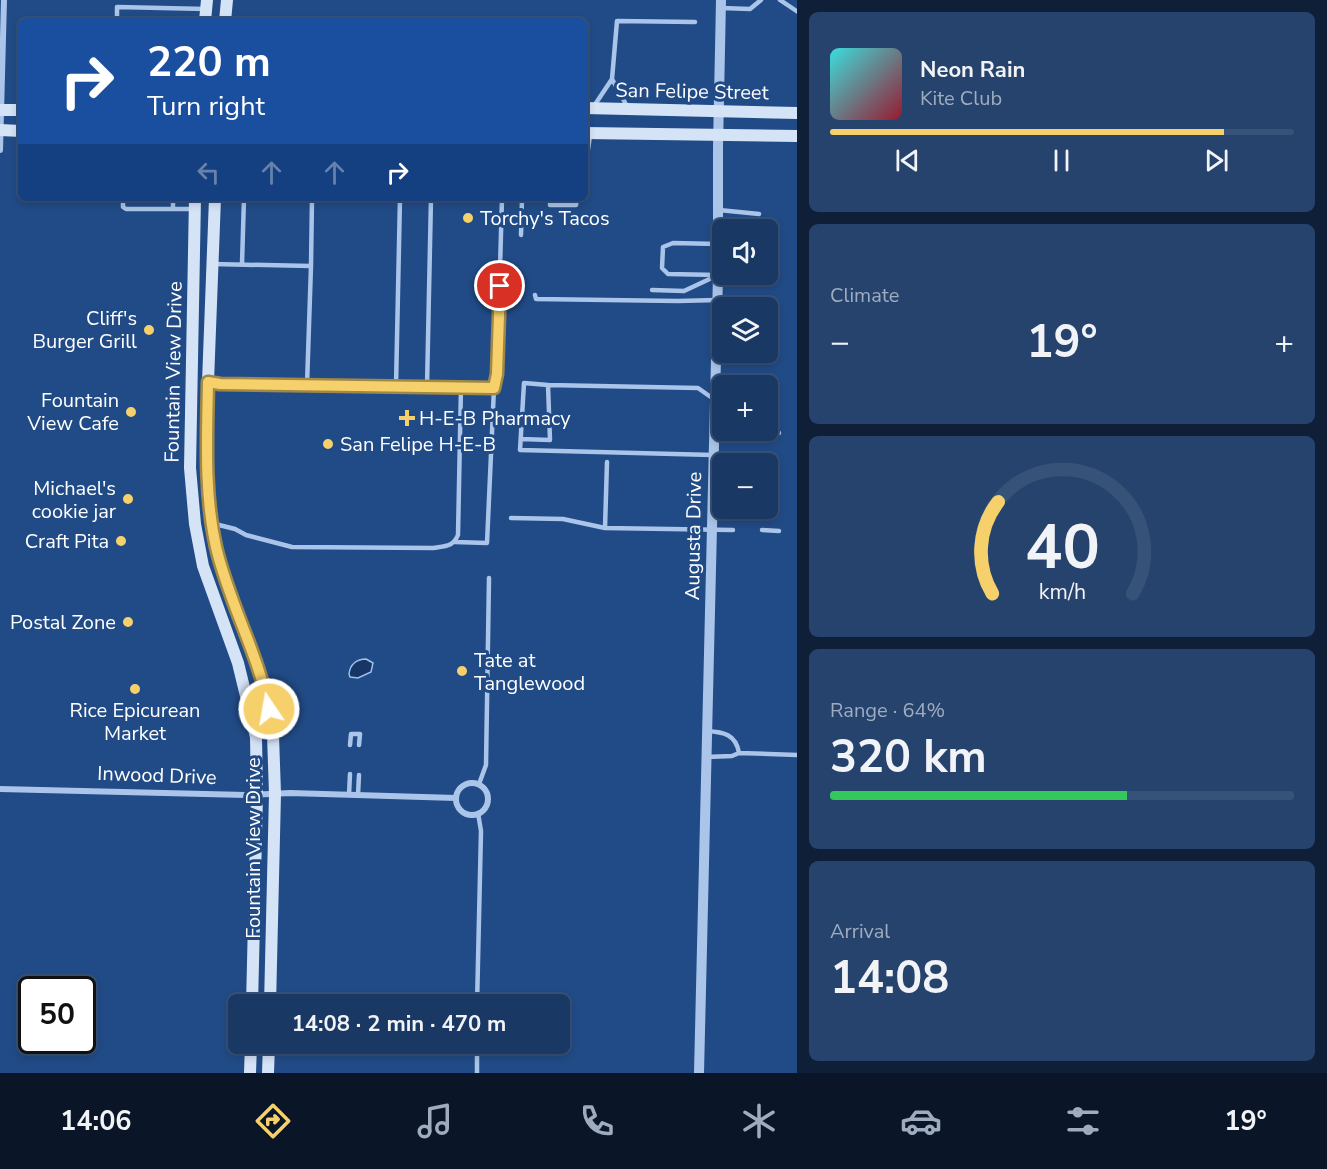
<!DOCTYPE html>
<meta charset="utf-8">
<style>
body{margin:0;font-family:"Nunito Sans",sans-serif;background:#26436d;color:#f1f3f6;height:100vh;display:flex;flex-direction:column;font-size:22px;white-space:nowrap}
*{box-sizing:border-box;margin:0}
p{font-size:20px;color:#9facbf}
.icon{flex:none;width:33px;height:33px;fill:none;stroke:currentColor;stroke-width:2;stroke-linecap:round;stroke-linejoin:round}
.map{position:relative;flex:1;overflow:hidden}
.panel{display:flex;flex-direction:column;gap:12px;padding:12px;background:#0e1f37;width:530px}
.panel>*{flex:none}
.hud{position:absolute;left:18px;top:18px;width:570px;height:183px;border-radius:9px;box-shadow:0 3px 9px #0003,0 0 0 2px #375278;background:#1a4fa0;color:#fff;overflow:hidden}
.fabs{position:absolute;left:712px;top:219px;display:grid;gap:12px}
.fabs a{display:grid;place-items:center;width:66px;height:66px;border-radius:9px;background:#193864;box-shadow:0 3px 9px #0003,0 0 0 2px #375278;font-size:30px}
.speed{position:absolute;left:18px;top:976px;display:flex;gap:12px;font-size:30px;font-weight:700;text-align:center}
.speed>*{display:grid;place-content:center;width:78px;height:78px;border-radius:50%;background:#193864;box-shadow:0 3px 9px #0003,0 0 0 2px #375278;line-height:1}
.speed .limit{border:3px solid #111;border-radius:9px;background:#fff;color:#111}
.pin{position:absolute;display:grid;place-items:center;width:51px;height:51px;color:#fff;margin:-26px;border:3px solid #fff;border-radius:50%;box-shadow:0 2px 6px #0007}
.me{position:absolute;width:66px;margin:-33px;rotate:348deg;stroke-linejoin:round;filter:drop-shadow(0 0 4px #0008)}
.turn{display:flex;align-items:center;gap:21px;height:126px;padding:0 30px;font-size:27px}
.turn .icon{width:78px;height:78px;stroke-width:2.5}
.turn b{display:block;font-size:42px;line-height:51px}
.lanes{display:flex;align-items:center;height:57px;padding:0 30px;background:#0003;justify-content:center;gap:30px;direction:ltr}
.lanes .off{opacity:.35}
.big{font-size:45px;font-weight:700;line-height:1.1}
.panel .card{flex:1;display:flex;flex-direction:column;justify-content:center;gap:9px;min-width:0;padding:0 21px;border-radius:9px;background:#26436d}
.panel .dial{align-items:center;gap:0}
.dial svg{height:156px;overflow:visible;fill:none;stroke:#375278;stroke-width:7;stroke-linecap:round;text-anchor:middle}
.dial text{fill:#f1f3f6;stroke:none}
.song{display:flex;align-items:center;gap:18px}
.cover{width:72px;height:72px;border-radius:9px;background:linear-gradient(135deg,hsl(180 70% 55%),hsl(350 70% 35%))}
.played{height:6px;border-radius:3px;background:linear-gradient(90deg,#f6d16b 85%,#375278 85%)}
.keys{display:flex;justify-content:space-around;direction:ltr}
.heat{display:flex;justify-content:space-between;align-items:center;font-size:33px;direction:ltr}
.charge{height:9px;border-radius:4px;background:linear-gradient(90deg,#34c759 64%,#375278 0)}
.trip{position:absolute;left:228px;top:994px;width:342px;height:60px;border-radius:9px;background:#193864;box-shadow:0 3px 9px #0003,0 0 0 2px #375278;font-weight:700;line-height:60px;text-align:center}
.tab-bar{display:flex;height:96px;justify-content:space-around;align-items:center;background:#0a1628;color:#9facbf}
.tab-bar .icon{width:42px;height:42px}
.tab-bar .current{color:#f6d16b}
.tab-bar b{font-size:27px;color:#f1f3f6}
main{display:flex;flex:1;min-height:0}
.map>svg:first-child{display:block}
.water{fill:#173665;stroke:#9ec0eb;stroke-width:1.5}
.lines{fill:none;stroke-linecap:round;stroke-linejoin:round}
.service{stroke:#aac5e9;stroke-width:4.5}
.minor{stroke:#aac5e9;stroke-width:6}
.tertiary{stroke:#aac5e9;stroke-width:10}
.secondary{stroke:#d5e3f7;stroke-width:12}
.route-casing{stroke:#a08846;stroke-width:15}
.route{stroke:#f6d16b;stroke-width:10}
.poi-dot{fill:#f6d16b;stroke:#214b86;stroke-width:2}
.labels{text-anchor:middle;stroke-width:6;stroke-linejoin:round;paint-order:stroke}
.street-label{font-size:20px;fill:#fff;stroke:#214b86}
.poi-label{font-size:20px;fill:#fff;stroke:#214b86;text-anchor:end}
</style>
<main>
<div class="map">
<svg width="798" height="1073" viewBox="0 0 798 1073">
<rect width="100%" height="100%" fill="#214b86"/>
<path class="water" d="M 366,659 L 373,663 L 371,672 L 358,678 L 350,677 L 349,674 C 350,664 357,659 366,659 Z"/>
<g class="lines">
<path class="service" d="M 780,0 L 798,12
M 721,8 L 750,9 L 761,0
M 117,21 L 117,7 L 206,9
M 612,79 L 628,108
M 594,106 L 612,79 L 617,21 L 695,22
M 585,169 L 590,136
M 123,198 L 123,207 L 126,209 L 195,209
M 550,198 L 550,205 L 576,205 L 577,198
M 173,209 L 173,198
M 719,210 L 759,214
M 521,235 L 522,198
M 718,244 L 673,243 L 663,247 L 662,268 L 668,274 L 718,275
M 213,264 L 311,266 L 312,198
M 242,264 L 244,198
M 652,290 L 684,291 L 716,276
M 535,295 L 536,299 L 678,301 L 717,300
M 208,382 L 220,384 L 427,387 L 431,198
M 307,385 L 311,266
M 548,385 L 524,383 L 520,450 L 713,455
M 396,386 L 400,198
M 427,387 L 494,388
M 714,431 L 736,431
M 764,432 L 779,433
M 521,439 L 550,440 L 548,385 L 698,388 L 715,400
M 511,518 L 563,519 L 605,528 L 733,530
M 215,524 L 235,529 L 246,535 L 292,547 L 433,548 C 445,546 453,547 458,535 L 461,387
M 605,528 L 607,462
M 762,530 L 779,531
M 455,542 L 487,543 L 494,388 L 497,374 L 502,198
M 350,745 L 351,734 L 360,734 L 359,745
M 739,753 L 798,755
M 706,757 L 732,756 L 739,753 C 736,734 723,732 707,731
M 479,784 L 486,765 L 489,578
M 349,795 L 350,774
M 358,795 L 359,775
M 477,1005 L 481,831 L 478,813
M 477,1073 L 477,1044"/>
<path class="minor" d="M 0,150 L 4,0
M456 799a16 16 0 1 1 32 0a16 16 0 1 1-32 0Z
M 0,789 L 246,795 L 290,793 L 456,798"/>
<path class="tertiary" d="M 699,1073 L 718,275 L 718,147 L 721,0"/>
<path class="secondary" d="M 205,21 L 207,0
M 225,21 L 227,0
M 585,108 L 798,113
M 0,110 L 21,110
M 0,130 L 21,131
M 585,133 L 798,136
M 195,198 L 190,468 L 195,524 L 203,566 L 238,663 L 256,737 L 257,794 L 252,1005
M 215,198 L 208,382 L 207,482 L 216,548 L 233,601 L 264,684 L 273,735 L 275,794 L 270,1005
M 250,1073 L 251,1044
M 268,1073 L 269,1044"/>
</g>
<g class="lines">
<defs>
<path id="route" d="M 269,709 C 258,653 229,603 216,547 C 204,493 207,438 208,382 L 220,384 L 494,388 L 497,374 L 500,286"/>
</defs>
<use href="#route" class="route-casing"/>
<use href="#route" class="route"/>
</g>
<g class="poi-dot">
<circle cx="468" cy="218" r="6"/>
<circle cx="149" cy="330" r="6"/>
<circle cx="131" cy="412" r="6"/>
<path d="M404 409h6v6h6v6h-6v6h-6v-6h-6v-6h6z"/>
<circle cx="328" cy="444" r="6"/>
<circle cx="128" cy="499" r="6"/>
<circle cx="121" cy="541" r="6"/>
<circle cx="128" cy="622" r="6"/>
<circle cx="462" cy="671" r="6"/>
<circle cx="135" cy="689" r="6"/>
</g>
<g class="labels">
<g class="street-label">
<text transform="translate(692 91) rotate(1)" y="7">San Felipe Street</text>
<text transform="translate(173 372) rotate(-89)" y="7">Fountain View Drive</text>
<text transform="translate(693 536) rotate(-89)" y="7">Augusta Drive</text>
<text transform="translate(157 775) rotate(2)" y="7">Inwood Drive</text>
<text transform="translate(253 848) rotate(-90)" y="7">Fountain View Drive</text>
</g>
<g class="poi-label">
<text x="480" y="225" text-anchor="start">Torchy's Tacos</text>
<text x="137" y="325">Cliff's<tspan x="137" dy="23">Burger Grill</tspan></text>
<text x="119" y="407">Fountain<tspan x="119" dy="23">View Cafe</tspan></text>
<text x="419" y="425" text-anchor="start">H-E-B Pharmacy</text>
<text x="340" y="451" text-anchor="start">San Felipe H-E-B</text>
<text x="116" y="495">Michael's<tspan x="116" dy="23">cookie jar</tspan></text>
<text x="109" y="548">Craft Pita</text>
<text x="116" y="629">Postal Zone</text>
<text x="474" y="667" text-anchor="start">Tate at<tspan x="474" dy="23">Tanglewood</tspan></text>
<text x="135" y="717" text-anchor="middle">Rice Epicurean<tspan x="135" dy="23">Market</tspan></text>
</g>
</g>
</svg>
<div class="fabs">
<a><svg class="icon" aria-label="sound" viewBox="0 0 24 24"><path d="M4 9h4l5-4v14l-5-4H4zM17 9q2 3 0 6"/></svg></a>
<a><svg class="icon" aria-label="layers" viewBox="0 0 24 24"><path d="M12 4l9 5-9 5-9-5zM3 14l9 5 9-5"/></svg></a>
<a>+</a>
<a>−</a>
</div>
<div class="speed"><div class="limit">50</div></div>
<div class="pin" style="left:500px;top:286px;background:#d93025"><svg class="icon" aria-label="arrive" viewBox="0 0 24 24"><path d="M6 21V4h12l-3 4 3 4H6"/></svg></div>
<svg class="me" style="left:269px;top:709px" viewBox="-20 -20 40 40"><circle r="17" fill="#f6d16b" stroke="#fff" stroke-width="3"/><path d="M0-11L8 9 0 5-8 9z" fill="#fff"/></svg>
<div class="trip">14:08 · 2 min · 470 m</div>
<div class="hud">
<div class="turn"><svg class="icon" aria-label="right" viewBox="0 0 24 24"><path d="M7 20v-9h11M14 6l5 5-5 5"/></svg><div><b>220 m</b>Turn right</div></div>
<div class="lanes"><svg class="icon off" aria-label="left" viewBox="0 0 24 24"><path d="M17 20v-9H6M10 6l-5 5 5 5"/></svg><svg class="icon off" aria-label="ahead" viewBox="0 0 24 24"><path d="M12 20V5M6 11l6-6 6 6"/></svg><svg class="icon off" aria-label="ahead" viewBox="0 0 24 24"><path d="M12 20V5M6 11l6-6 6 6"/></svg><svg class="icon" aria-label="right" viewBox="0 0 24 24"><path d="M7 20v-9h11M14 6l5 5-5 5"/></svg></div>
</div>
</div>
<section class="panel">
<div class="card">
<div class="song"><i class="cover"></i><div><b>Neon Rain</b><p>Kite Club</p></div></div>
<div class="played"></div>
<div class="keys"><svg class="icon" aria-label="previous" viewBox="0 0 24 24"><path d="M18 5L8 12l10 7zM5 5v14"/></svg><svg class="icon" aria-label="pause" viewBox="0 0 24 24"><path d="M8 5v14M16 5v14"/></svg><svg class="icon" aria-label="next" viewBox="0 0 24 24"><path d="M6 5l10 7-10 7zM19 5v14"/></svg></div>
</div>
<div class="card"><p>Climate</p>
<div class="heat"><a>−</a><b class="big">19°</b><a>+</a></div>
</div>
<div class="card dial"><svg viewBox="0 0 100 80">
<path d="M14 69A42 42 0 1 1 86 69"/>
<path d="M14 69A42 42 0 0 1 17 22" stroke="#f6d16b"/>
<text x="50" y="56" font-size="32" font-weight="700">40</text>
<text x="50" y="72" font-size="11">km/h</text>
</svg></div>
<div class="card"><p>Range · 64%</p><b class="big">320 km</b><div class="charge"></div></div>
<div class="card"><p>Arrival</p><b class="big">14:08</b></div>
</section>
</main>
<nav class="tab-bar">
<b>14:06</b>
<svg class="icon current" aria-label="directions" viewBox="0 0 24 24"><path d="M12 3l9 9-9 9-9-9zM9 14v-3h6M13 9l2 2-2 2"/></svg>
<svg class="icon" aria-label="music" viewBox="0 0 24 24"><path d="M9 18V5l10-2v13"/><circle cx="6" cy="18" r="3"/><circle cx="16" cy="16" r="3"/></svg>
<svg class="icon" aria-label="phone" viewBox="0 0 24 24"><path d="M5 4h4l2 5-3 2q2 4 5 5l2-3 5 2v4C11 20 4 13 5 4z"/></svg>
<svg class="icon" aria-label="climate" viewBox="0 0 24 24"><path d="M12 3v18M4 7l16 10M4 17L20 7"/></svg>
<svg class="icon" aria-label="car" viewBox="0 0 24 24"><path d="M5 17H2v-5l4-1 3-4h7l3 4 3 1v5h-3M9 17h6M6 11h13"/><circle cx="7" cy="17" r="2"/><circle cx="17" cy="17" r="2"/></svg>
<svg class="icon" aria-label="filters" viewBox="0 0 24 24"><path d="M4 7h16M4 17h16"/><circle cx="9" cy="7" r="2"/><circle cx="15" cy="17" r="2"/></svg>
<b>19°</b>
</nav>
